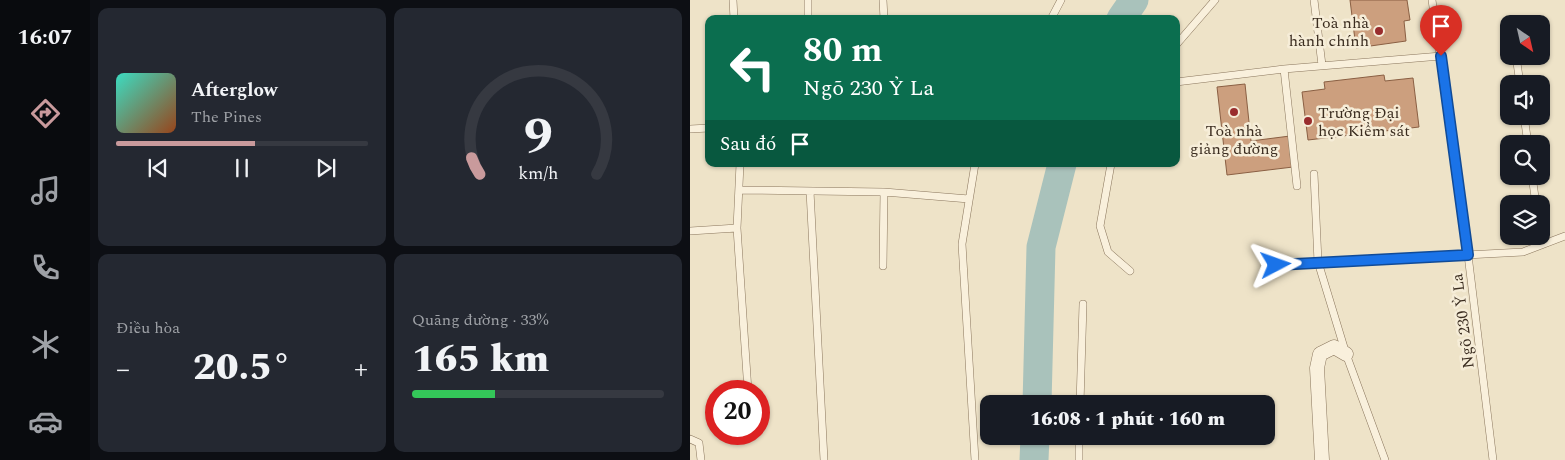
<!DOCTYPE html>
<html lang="vi">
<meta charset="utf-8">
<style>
body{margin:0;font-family:Spectral,serif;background:#242831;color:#f1f3f6;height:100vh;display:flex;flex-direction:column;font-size:19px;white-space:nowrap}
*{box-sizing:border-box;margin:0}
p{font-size:16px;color:#9ea1a6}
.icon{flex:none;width:28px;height:28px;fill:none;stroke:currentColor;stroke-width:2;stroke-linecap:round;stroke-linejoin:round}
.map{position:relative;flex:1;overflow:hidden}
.details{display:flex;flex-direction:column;gap:8px;padding:8px;background:#0d0f14;width:600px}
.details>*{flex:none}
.guide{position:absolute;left:15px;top:15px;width:475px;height:152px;border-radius:10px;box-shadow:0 1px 4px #0004;background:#0b6e4f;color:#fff;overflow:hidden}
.needle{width:32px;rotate:146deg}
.controls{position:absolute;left:810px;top:15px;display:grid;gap:10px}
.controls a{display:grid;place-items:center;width:50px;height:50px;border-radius:10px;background:#171b24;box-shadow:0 1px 4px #0004;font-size:25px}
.speed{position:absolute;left:15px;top:380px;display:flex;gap:10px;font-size:25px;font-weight:700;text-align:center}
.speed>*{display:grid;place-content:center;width:65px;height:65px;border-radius:50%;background:#171b24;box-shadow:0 1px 4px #0004;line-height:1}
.speed .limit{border:8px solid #d22;background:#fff;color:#111}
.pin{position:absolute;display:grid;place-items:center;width:42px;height:42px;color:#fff;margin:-51px -21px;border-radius:50% 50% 50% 0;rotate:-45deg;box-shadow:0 0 5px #0007}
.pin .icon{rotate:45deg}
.me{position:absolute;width:55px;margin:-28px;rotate:86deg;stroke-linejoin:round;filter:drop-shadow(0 0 4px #0008)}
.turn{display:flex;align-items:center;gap:18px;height:105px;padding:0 15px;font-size:22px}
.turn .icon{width:65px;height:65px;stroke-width:2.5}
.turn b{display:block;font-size:35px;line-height:42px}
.then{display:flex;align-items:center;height:48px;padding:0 15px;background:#0003;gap:10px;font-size:19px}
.big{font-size:38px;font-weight:800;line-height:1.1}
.details .tile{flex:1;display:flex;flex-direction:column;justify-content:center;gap:8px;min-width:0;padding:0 18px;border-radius:10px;background:#242831}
.details .dial{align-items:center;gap:0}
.dial svg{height:130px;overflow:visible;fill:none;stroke:#363941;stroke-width:7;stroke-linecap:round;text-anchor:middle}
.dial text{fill:#f1f3f6;stroke:none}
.song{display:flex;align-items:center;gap:15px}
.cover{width:60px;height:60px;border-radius:8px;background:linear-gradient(135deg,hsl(170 70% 55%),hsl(20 70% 35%))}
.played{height:5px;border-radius:2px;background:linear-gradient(90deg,#c99a9c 55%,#363941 55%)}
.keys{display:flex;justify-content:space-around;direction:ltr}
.heat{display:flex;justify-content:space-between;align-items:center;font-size:28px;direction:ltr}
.charge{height:8px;border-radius:4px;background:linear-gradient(90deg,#34c759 33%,#363941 0)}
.details .tiles{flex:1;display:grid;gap:8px;grid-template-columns:repeat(2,1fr)}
.trip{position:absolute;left:290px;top:395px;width:295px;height:50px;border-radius:10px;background:#171b24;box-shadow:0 1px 4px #0004;font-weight:800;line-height:50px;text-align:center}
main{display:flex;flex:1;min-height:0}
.menu{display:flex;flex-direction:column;width:90px;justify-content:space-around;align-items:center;background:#090b0e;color:#9ea1a6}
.menu .icon{width:35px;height:35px}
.menu .active{color:#c99a9c}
.menu b{font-size:22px;color:#f1f3f6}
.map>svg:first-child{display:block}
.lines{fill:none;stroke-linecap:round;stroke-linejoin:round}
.river{stroke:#a9c2bb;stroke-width:29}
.building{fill:#cc9f7e;stroke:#8a5f43}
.lane-casing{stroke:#8a765d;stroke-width:8}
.street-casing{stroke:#8a765d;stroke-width:15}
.lane{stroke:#f9f0dc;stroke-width:7}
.street{stroke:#f9f0dc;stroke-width:14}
.route-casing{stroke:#114b97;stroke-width:12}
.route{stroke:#1a73e8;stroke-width:9}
.poi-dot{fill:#992d2d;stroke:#f6edd8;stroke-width:2}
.labels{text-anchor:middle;stroke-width:5;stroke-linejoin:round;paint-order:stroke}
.poi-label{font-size:16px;fill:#3b2d20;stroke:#f6edd8;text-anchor:end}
.street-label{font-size:16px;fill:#3b2d20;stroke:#f6edd8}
</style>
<main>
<nav class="menu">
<b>16:07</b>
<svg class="icon active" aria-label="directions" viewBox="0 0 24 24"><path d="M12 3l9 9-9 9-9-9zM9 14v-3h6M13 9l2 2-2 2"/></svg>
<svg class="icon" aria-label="music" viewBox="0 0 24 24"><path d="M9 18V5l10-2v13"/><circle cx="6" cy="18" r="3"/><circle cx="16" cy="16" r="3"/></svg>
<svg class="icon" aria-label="phone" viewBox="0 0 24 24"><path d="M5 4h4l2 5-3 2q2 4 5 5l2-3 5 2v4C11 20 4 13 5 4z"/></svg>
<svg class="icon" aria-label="climate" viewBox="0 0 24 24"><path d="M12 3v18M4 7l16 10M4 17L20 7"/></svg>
<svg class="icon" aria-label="car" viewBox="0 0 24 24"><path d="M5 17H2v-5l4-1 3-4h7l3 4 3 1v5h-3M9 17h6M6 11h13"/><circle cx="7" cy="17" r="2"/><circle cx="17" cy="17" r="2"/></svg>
</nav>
<section class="details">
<div class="tiles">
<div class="tile">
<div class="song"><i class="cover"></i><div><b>Afterglow</b><p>The Pines</p></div></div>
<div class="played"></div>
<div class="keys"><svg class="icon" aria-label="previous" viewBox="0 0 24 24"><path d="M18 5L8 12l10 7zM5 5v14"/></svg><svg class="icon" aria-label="pause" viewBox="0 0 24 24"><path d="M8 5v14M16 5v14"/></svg><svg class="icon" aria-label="next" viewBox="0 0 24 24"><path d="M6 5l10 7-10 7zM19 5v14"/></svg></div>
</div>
<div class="tile dial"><svg viewBox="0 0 100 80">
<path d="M14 69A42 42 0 1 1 86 69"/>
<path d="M14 69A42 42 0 0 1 9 59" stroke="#c99a9c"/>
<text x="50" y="56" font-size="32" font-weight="700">9</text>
<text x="50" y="72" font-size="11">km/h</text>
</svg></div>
<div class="tile"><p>Điều hòa</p>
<div class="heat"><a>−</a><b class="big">20.5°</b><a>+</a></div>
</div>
<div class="tile"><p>Quãng đường · 33%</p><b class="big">165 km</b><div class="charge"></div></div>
</div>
</section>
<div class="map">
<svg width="875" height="460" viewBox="0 0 875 460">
<rect width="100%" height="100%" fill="#eee3c8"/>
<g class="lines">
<path class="river" d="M 431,19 L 444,0
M 347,404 L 351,247 L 372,164
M 344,460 L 345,436"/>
</g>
<path class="building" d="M 660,0 L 717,0 L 720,20 L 714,21 L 716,41 L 666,48 Z
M 694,75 L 695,81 L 723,78 L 729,127 L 618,140 L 612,92 L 635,89 L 634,82 Z
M 555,84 L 561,141 L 600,136 L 603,167 L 537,175 L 527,87 Z"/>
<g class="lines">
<defs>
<path id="lane" d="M 43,0 L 44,19
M 118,0 L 118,19
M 193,0 L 194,19
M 624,0 L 632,65
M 742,0 L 778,255 L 803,460
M 361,19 L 371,0
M 486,45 L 525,0
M 826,56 L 830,84
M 594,69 L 607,186
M 486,82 L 594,69 L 751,56
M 834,116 L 838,144
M 0,129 L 19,128
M 50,164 L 47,228 L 58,391
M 285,164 L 272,244 L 285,460
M 421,164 L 410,226 L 418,252 L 440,271
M 624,174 L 628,262 L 656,354 L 695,460
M 842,176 L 846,204
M 49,190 L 194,192 L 279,199
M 120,191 L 134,460
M 0,231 L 47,228
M 586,265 L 833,252 L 875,236
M 193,266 L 194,192
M 390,404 L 393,304
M 389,436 L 389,460
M 0,439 L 9,443 L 11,460"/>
<path id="street" d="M 632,460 L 627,368 L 630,354 L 644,347 L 656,354"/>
</defs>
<use href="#lane" class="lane-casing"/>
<use href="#street" class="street-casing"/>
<use href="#lane" class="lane"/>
<use href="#street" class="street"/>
</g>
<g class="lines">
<defs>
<path id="route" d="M 586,265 L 778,255 L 751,56"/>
</defs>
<use href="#route" class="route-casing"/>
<use href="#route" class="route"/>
</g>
<g class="poi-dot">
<circle cx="689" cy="31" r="5"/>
<circle cx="544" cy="112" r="5"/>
<circle cx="618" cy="121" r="5"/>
</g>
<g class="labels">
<g class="poi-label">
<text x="679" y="28">Toà nhà<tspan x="679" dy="18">hành chính</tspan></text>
<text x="628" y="118" text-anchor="start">Trường Đại<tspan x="628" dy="18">học Kiểm sát</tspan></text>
<text x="544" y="136" text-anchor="middle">Toà nhà<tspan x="544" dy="18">giảng đường</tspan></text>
</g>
<g class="street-label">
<text transform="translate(772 321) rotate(-97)" y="6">Ngõ 230 Ỷ La</text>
</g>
</g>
</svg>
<div class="controls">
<a><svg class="needle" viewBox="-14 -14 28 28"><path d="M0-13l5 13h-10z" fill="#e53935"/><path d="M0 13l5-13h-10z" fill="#9ea1a6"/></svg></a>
<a><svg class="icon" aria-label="sound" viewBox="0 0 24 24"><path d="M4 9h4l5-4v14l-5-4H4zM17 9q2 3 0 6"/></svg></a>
<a><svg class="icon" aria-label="search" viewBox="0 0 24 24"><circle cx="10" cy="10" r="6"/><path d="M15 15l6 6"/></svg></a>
<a><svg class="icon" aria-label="layers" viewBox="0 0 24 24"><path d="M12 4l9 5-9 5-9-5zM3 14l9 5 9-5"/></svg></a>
</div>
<div class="speed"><div class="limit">20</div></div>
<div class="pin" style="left:751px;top:56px;background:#d93025"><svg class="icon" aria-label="arrive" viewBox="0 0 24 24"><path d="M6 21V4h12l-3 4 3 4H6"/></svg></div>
<svg class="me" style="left:586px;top:265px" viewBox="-20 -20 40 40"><path d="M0-17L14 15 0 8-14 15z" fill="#1a73e8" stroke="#fff" stroke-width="4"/></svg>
<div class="trip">16:08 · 1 phút · 160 m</div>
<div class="guide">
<div class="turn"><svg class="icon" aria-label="left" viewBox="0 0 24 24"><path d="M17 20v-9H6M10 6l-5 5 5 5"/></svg><div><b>80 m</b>Ngõ 230 Ỷ La</div></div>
<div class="then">Sau đó<svg class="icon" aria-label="arrive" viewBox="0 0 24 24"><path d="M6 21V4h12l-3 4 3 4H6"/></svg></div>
</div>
</div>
</main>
